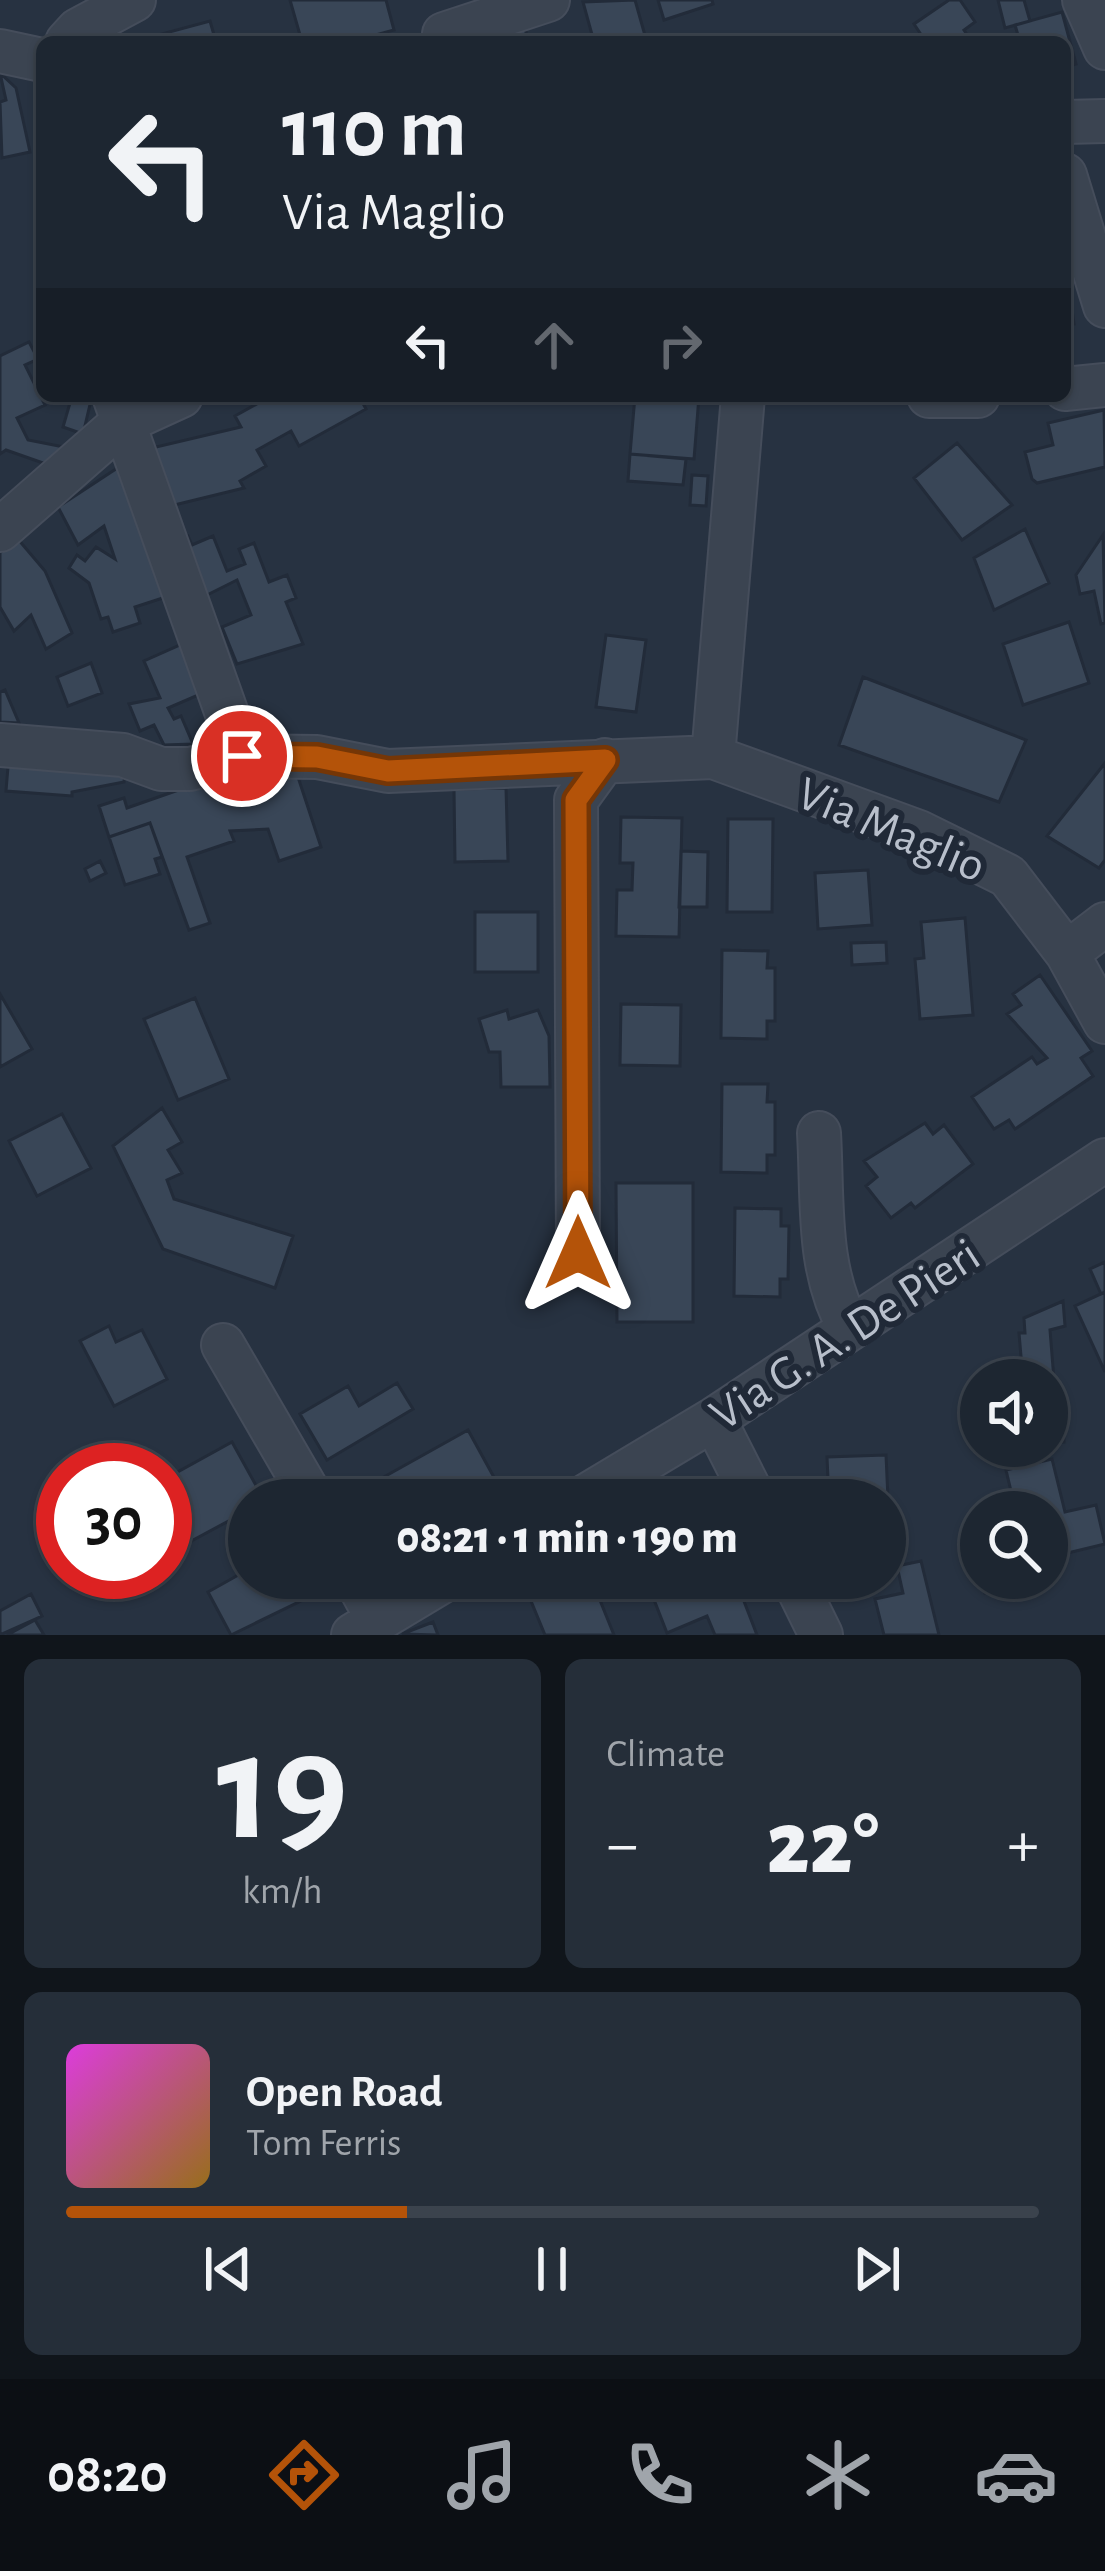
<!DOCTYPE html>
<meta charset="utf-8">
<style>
body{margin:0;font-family:"Alegreya Sans",sans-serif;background:#252e39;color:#f1f3f6;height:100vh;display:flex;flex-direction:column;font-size:45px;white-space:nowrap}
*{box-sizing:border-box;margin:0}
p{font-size:39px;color:#a0a5ab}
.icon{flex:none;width:66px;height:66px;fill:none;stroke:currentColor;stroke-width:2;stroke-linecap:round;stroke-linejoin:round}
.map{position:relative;height:1635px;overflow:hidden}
.sheet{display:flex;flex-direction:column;gap:24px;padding:24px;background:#10151b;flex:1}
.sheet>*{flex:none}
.hud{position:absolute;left:36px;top:36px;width:1035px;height:366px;border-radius:18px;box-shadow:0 3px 9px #0004,0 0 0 3px #3b434d;background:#1d2631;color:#f1f3f6;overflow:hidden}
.tools{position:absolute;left:960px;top:1359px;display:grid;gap:24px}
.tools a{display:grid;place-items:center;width:108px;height:108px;border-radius:50%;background:#1d2631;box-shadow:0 3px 9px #0004,0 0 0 3px #3b434d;font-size:60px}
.speed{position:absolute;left:36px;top:1443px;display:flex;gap:24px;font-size:60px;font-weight:700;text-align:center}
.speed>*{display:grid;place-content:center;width:156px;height:156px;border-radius:50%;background:#1d2631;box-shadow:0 3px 9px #0004,0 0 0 3px #3b434d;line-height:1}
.speed .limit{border:18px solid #d22;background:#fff;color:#111}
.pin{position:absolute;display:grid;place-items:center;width:102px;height:102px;color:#fff;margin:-51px;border:6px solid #fff;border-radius:50%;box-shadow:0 3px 12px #0007}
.me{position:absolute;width:132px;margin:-66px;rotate:0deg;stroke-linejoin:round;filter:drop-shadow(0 0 9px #0008)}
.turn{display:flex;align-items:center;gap:42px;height:252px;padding:0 48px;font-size:54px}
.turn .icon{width:156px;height:156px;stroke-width:2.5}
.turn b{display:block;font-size:84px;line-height:102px}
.lanes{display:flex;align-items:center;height:114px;padding:0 48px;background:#0003;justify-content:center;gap:60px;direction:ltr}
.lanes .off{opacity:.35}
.big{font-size:90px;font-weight:800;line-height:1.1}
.sheet .tile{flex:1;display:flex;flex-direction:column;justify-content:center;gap:18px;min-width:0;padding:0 42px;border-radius:18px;background:#252e39}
.sheet .dial{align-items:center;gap:0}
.dial b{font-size:156px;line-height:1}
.song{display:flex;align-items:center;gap:36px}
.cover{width:144px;height:144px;border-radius:18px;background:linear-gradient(135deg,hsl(300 70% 55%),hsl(40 70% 35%))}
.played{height:12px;border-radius:6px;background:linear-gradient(90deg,#b45309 35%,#3b434d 35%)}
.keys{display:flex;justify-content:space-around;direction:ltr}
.heat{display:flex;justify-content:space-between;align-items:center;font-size:66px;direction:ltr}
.sheet .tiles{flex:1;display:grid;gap:24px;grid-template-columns:1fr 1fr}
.tile:last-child{grid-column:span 2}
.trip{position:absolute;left:228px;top:1479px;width:678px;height:120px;border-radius:60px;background:#1d2631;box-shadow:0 3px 9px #0004,0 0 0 3px #3b434d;font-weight:800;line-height:120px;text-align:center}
.tabs{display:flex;height:192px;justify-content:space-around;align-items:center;background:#0c0f14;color:#a0a5ab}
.tabs .icon{width:84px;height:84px}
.tabs .on{color:#b45309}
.tabs b{font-size:54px;color:#f1f3f6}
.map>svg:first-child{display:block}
.building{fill:#394657;stroke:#222b39;stroke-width:3}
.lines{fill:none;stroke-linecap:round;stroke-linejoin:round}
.minor-casing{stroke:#454d5b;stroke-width:46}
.minor{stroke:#3b4451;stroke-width:42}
.route-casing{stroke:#753606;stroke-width:30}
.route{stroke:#b45309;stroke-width:21}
.labels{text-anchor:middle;stroke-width:12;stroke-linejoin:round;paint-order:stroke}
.street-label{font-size:48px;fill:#b8bfcb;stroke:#202937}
</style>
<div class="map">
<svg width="1105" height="1635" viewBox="0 0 1105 1635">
<rect width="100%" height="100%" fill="#273241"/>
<path class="building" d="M 290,0 L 386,0 L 394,30 L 350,42 L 302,42 Z
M 635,0 L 646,39 L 594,42 L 583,2 Z
M 658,0 L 712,0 L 713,4 L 664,20 Z
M 949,0 L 960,0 L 975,22 L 964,30 L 972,42 L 926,42 L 914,24 Z
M 998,0 L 1024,0 L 1030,21 L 1005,28 Z
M 1062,12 L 1076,64 L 1065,67 L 1065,42 L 1020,42 L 1015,25 Z
M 521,16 L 529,42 L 475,42 Z
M 210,21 L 216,42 L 160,42 L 158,35 Z
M 0,73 L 16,88 L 30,152 L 2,158 L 0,102 L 6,100 Z
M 1065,261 L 1074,324 L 1065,325 Z
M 29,342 L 38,359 L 25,365 L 45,405 L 17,418 L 28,440 L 74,449 L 60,469 L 6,450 L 0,454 L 0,356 Z
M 72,396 L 92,396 L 83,434 L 63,427 Z
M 271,396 L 359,396 L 366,409 L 299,446 L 291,431 L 257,450 L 266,466 L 240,481 L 244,488 L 158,509 L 139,451 L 241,427 L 235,416 Z
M 635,396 L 699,396 L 694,459 L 630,454 Z
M 1104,410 L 1105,467 L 1037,483 L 1032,479 L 1025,452 L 1053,445 L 1048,423 Z
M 957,443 L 1012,505 L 962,540 L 914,478 Z
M 630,454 L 686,459 L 683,485 L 628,481 Z
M 125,463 L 172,595 L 135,607 L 140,623 L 113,632 L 108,617 L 101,619 L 89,583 L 69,568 L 77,555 L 85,561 L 96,547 L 115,559 L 104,526 L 78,545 L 58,507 Z
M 692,475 L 708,476 L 706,506 L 690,505 Z
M 1025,529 L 1049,583 L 994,610 L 974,558 Z
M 1103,535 L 1105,623 L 1101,624 L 1094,591 L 1080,594 L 1076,575 Z
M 188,536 L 192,545 L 213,536 L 227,571 L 245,564 L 239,549 L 254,543 L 269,582 L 287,575 L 296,598 L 286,602 L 303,644 L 237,664 L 222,627 L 251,615 L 237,580 L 191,603 L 168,544 Z
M 17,538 L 45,571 L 72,633 L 46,649 L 31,615 L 14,631 L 0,607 L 0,553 Z
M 1069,622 L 1089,683 L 1023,705 L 1003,644 Z
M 606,635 L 646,640 L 636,712 L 596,707 Z
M 189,641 L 210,690 L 168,708 L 174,719 L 181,716 L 193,744 L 164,745 L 154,725 L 140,731 L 129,704 L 160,698 L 144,661 Z
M 91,663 L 102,693 L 68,706 L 57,677 Z
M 863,677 L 1026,740 L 999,802 L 839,745 Z
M 5,690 L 19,723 L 0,722 L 0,692 Z
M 9,755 L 126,764 L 124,782 L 72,792 L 72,796 L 6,791 Z
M 1105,763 L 1105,860 L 1099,868 L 1047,836 Z
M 296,771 L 321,847 L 279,861 L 268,829 L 230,831 L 234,841 L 187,857 L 210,923 L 189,930 L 150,823 L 109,837 L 99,806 L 124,798 L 127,808 L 230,772 Z
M 506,788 L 508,861 L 455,862 L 454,789 Z
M 621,817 L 682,818 L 679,937 L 616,936 L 617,890 L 632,890 L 633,863 L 620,863 Z
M 728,819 L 773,819 L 772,912 L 727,912 Z
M 150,823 L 162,857 L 155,859 L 160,874 L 125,885 L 109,837 Z
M 681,851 L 708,852 L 707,907 L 679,907 Z
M 100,861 L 106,873 L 90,881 L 85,869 Z
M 868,870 L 872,925 L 818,929 L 815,873 Z
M 475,912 L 538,912 L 538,972 L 475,972 Z
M 965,918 L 973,1015 L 920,1019 L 915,959 L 924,958 L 921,922 Z
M 886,942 L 887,963 L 852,965 L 851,943 Z
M 722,950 L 768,951 L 767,968 L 775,968 L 775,1021 L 767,1021 L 767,1039 L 721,1038 Z
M 1040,975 L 1092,1051 L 1081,1058 L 1093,1076 L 1015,1129 L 1009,1120 L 994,1129 L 972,1097 L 1032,1057 L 1037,1064 L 1047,1058 L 1007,1014 L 1021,1005 L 1013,994 Z
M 0,994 L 32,1049 L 0,1067 Z
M 195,998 L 229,1079 L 178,1100 L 144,1019 Z
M 621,1004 L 681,1005 L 680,1066 L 620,1065 Z
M 507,1010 L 509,1019 L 538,1010 L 549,1036 L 550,1087 L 501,1087 L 500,1052 L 489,1052 L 479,1019 Z
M 722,1084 L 768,1084 L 767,1102 L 775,1102 L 775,1155 L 767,1155 L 767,1173 L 721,1172 Z
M 162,1108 L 182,1142 L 168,1150 L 182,1173 L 167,1180 L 174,1199 L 293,1236 L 275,1288 L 163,1249 L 113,1146 Z
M 62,1114 L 91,1168 L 37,1196 L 9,1141 Z
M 925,1123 L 933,1134 L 944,1125 L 973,1164 L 915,1208 L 911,1203 L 891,1218 L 866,1186 L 877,1177 L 864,1161 Z
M 616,1183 L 693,1183 L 693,1322 L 617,1322 Z
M 735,1208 L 781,1209 L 781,1226 L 789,1226 L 788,1279 L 780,1279 L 780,1297 L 734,1296 Z
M 1105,1262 L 1105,1292 L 1101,1294 L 1090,1269 Z
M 1105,1292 L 1105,1372 L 1075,1306 Z
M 1063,1301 L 1065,1326 L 1050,1330 L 1054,1380 L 1023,1380 L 1019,1333 L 1025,1333 L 1024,1318 Z
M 109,1326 L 116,1342 L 142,1330 L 167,1379 L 114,1406 L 80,1341 Z
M 397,1383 L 413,1409 L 327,1460 L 300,1414 L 348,1386 L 359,1406 Z
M 1047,1422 L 1063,1422 L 1064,1442 L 1047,1443 Z
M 468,1430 L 496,1481 L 462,1500 L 362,1500 L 357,1492 Z
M 232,1442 L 264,1500 L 249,1500 L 249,1510 L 182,1546 L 165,1515 L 165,1479 Z
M 886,1455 L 889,1521 L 885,1500 L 829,1500 L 827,1457 Z
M 1052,1459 L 1065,1512 L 1096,1505 L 1105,1544 L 1047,1558 L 1047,1512 L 1016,1512 L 1006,1470 Z
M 981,1516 L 981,1574 L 968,1519 Z
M 921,1561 L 939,1635 L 884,1635 L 875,1599 L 903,1593 L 897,1566 Z
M 249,1569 L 249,1578 L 307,1578 L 315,1594 L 231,1635 L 208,1592 Z
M 591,1578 L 614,1635 L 545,1635 L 531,1601 Z
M 702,1578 L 721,1582 L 735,1578 L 757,1635 L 715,1635 L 707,1616 L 667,1633 L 653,1597 Z
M 982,1578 L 1009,1578 L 1011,1587 L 985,1593 Z
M 31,1594 L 42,1616 L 0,1635 L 0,1611 Z
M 35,1620 L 44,1635 L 7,1635 Z
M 433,1622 L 438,1635 L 402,1634 Z"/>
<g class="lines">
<defs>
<path id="minor" d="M 1084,0 L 1105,48
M 67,42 L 78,30 L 134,0
M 446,42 L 444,34 L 548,0
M 0,51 L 42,60
M 1065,122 L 1105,121
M 1065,175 L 1105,306
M 1065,389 L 1105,385
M 114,396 L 242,756
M 929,396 L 978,396
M 0,530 L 122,423 L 181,396
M 0,745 L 123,755 L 161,769 L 190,769 L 242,756 L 317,757 L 388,771 L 713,757 L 919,832 L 1008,876 L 1067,953 L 1105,1022
M 713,757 L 743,396
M 1067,953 L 1105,924
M 819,1133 C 823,1200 816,1270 850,1329
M 578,1253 L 576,800 L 605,760
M 223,1345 L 313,1500
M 714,1419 L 755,1500
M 579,1500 L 714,1419 L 1105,1160
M 355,1578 L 378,1620
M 793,1578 L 821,1635
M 353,1635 L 448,1578"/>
</defs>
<use href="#minor" class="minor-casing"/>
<use href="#minor" class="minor"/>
</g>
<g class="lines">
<defs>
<path id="route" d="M 242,756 L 317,757 L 388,771 L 605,760 L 576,800 L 578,1253"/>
</defs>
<use href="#route" class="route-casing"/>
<use href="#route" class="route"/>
</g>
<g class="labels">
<g class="street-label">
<text transform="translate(892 828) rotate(23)" y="17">Via Maglio</text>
<text transform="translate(844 1333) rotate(-33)" y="17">Via G. A. De Pieri</text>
</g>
</g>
</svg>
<div class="tools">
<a><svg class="icon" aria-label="sound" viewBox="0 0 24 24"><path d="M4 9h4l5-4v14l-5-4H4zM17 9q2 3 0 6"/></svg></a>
<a><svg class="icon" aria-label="search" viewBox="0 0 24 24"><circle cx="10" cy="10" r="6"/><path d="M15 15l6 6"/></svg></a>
</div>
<div class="speed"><div class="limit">30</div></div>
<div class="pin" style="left:242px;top:756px;background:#d93025"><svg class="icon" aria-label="arrive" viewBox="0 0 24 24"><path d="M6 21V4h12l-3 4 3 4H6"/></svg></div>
<svg class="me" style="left:578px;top:1253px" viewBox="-20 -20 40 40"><path d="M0-17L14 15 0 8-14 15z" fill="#b45309" stroke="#fff" stroke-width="4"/></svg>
<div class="trip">08:21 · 1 min · 190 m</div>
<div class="hud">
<div class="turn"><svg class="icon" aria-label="left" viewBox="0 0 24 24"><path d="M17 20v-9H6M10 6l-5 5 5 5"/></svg><div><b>110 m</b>Via Maglio</div></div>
<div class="lanes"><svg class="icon" aria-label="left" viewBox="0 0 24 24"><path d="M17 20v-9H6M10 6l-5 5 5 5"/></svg><svg class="icon off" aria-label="ahead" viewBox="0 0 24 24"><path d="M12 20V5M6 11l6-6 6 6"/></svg><svg class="icon off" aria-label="right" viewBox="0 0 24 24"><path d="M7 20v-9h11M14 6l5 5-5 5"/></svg></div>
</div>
</div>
<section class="sheet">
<div class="tiles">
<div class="tile dial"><b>19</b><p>km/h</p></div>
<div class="tile"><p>Climate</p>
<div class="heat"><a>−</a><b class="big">22°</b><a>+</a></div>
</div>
<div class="tile">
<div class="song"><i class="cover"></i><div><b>Open Road</b><p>Tom Ferris</p></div></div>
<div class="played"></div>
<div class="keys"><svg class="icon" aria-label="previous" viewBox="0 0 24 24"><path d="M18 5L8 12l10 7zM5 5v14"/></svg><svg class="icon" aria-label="pause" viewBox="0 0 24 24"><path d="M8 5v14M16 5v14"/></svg><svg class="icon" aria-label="next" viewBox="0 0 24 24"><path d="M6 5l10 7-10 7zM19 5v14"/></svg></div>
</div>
</div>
</section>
<nav class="tabs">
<b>08:20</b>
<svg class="icon on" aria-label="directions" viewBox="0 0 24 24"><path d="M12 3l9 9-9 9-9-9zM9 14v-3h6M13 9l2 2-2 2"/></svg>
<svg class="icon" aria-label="music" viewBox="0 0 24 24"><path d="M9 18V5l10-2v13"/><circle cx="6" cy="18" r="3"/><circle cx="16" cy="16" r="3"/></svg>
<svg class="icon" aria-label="phone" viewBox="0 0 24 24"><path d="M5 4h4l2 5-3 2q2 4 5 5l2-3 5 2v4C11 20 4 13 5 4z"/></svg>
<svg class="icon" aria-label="climate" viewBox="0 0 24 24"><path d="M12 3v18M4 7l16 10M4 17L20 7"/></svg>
<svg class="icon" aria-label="car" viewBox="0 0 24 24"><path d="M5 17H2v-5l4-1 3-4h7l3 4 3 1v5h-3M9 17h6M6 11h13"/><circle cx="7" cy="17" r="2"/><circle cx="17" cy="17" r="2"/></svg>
</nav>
